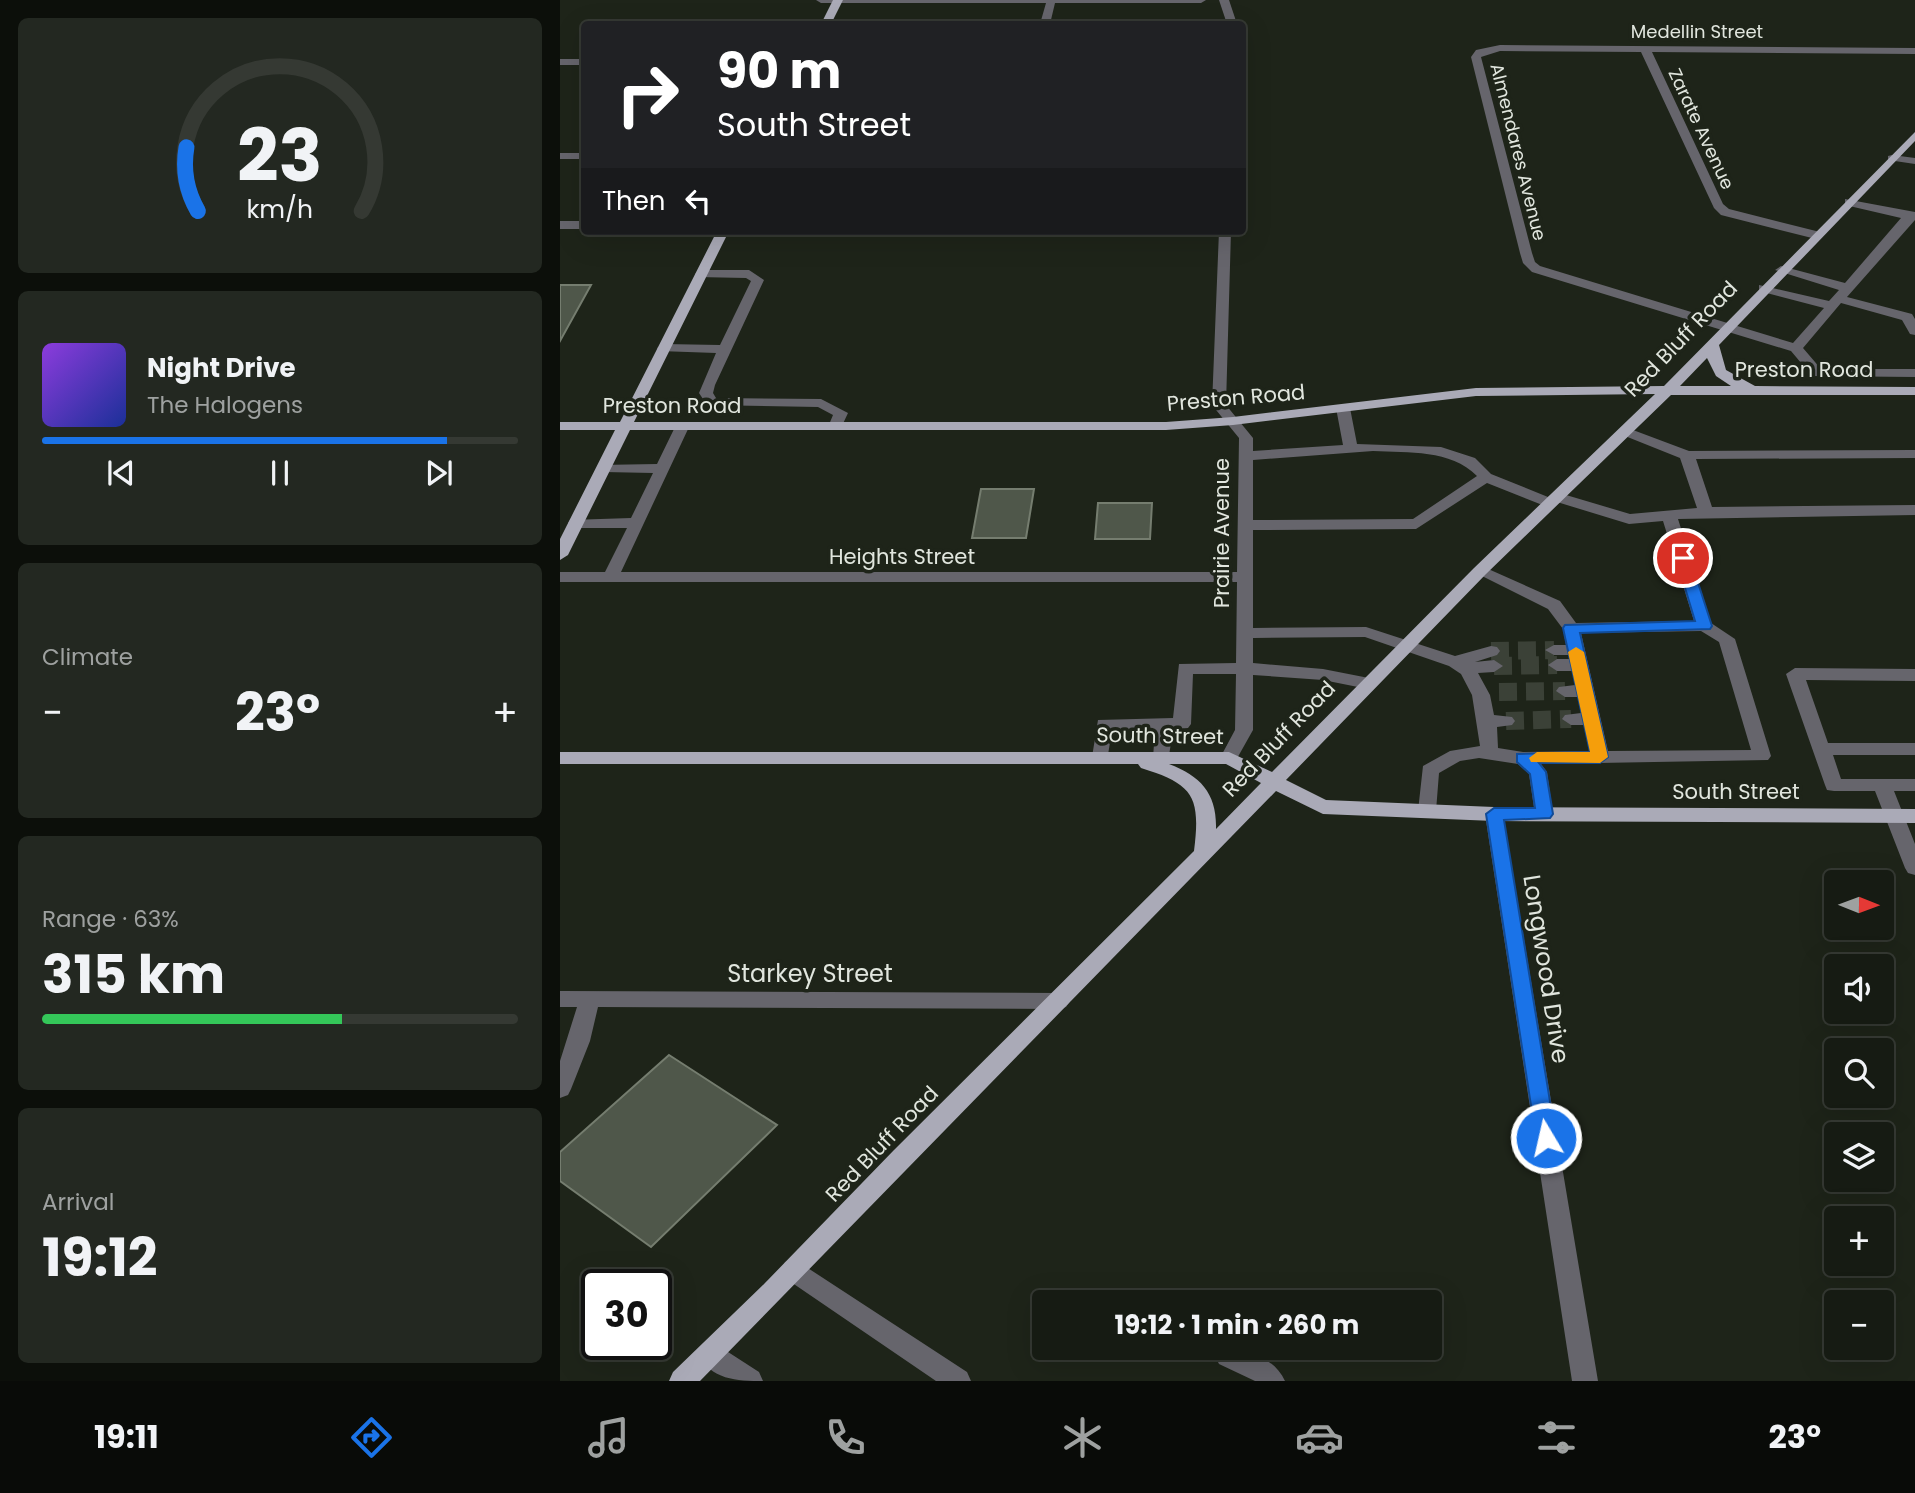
<!DOCTYPE html>
<meta charset="utf-8">
<style>
body{margin:0;font-family:Poppins,sans-serif;background:#232821;color:#f1f3f6;height:100vh;display:flex;flex-direction:column;font-size:26px;white-space:nowrap}
*{box-sizing:border-box;margin:0}
p{font-size:23px;color:#9ea1a0}
.icon{flex:none;width:38px;height:38px;fill:none;stroke:currentColor;stroke-width:2;stroke-linecap:round;stroke-linejoin:round}
.map{position:relative;flex:1;overflow:hidden}
.panel{display:flex;flex-direction:column;gap:18px;padding:18px;background:#0c0f0a;width:560px}
.panel>*{flex:none}
.hud{position:absolute;left:21px;top:21px;width:665px;height:214px;border-radius:7px;box-shadow:0 7px 28px #0002,0 0 0 2px #353933;background:#202124;color:#fff;overflow:hidden}
.needle{width:46px;rotate:91deg}
.buttons{position:absolute;left:1264px;top:870px;display:grid;gap:14px}
.buttons a{display:grid;place-items:center;width:70px;height:70px;border-radius:7px;background:#161b13;box-shadow:0 7px 28px #0002,0 0 0 2px #353933;font-size:35px}
.speed{position:absolute;left:21px;top:1269px;display:flex;gap:14px;font-size:35px;font-weight:700;text-align:center}
.speed>*{display:grid;place-content:center;width:91px;height:91px;border-radius:50%;background:#161b13;box-shadow:0 7px 28px #0002,0 0 0 2px #353933;line-height:1}
.speed .limit{border:4px solid #111;border-radius:10px;background:#fff;color:#111}
.pin{position:absolute;display:grid;place-items:center;width:60px;height:60px;color:#fff;margin:-30px;border:4px solid #fff;border-radius:50%;box-shadow:0 2px 7px #0007}
.me{position:absolute;width:77px;margin:-38px;rotate:351deg;stroke-linejoin:round;filter:drop-shadow(0 0 5px #0008)}
.turn{display:flex;align-items:center;gap:24px;height:147px;padding:0 21px;font-size:32px}
.turn .icon{width:91px;height:91px;stroke-width:2.5}
.turn b{display:block;font-size:49px;line-height:60px}
.then{display:flex;align-items:center;height:66px;padding:0 21px;background:#0003;gap:14px;font-size:26px}
.big{font-size:52px;font-weight:700;line-height:1.1}
.panel .card{flex:1;display:flex;flex-direction:column;justify-content:center;gap:10px;min-width:0;padding:0 24px;border-radius:10px;background:#232821}
.panel .dial{align-items:center;gap:0}
.dial svg{height:182px;overflow:visible;fill:none;stroke:#353933;stroke-width:7;stroke-linecap:round;text-anchor:middle}
.dial text{fill:#f1f3f6;stroke:none}
.song{display:flex;align-items:center;gap:21px}
.cover{width:84px;height:84px;border-radius:10px;background:linear-gradient(135deg,hsl(270 70% 55%),hsl(230 70% 35%))}
.played{height:7px;border-radius:4px;background:linear-gradient(90deg,#1a73e8 85%,#353933 85%)}
.keys{display:flex;justify-content:space-around;direction:ltr}
.heat{display:flex;justify-content:space-between;align-items:center;font-size:38px;direction:ltr}
.charge{height:10px;border-radius:5px;background:linear-gradient(90deg,#34c759 63%,#353933 0)}
.trip{position:absolute;left:472px;top:1290px;width:410px;height:70px;border-radius:7px;background:#161b13;box-shadow:0 7px 28px #0002,0 0 0 2px #353933;font-weight:700;line-height:70px;text-align:center}
.menu{display:flex;height:112px;justify-content:space-around;align-items:center;background:#090b08;color:#9ea1a0}
.menu .icon{width:49px;height:49px}
.menu .current{color:#1a73e8}
.menu b{font-size:32px;color:#f1f3f6}
main{display:flex;flex:1;min-height:0}
.map>svg:first-child{display:block}
.building{fill:#4f574a;stroke:#757d6f;stroke-width:2}
.lines{fill:none;stroke-linecap:round;stroke-linejoin:round}
.minor-tunnel{stroke:#3b4137;stroke-width:18;stroke-dasharray:18 9;stroke-linecap:butt}
.minor{fill:#66656c;fill-rule:evenodd}
.major{fill:#aaaab7;fill-rule:evenodd}
.route{fill:#1a73e8;stroke:#114b97;stroke-width:2}
.slow{fill:#f59e0b}
.labels{text-anchor:middle;stroke-width:7;stroke-linejoin:round;paint-order:stroke}
.far-street-label{font-size:18px;fill:#e1e6de;stroke:#1e2419}
.street-label{font-size:21px;fill:#e1e6de;stroke:#1e2419}
.near-street-label{font-size:24px;fill:#e1e6de;stroke:#1e2419}
</style>
<main>
<section class="panel">
<div class="card dial"><svg viewBox="0 0 100 80">
<path d="M14 69A42 42 0 1 1 86 69"/>
<path d="M14 69A42 42 0 0 1 9 41" stroke="#1a73e8"/>
<text x="50" y="56" font-size="32" font-weight="700">23</text>
<text x="50" y="72" font-size="11">km/h</text>
</svg></div>
<div class="card">
<div class="song"><i class="cover"></i><div><b>Night Drive</b><p>The Halogens</p></div></div>
<div class="played"></div>
<div class="keys"><svg class="icon" aria-label="previous" viewBox="0 0 24 24"><path d="M18 5L8 12l10 7zM5 5v14"/></svg><svg class="icon" aria-label="pause" viewBox="0 0 24 24"><path d="M8 5v14M16 5v14"/></svg><svg class="icon" aria-label="next" viewBox="0 0 24 24"><path d="M6 5l10 7-10 7zM19 5v14"/></svg></div>
</div>
<div class="card"><p>Climate</p>
<div class="heat"><a>−</a><b class="big">23°</b><a>+</a></div>
</div>
<div class="card"><p>Range · 63%</p><b class="big">315 km</b><div class="charge"></div></div>
<div class="card"><p>Arrival</p><b class="big">19:12</b></div>
</section>
<div class="map">
<svg width="1355" height="1381" viewBox="0 0 1355 1381">
<rect width="100%" height="100%" fill="#1e2419"/>
<path class="building" d="M 0,285 L 31,285 L 0,341 Z
M 421,489 L 474,489 L 466,538 L 412,538 Z
M 538,503 L 592,503 L 590,539 L 535,539 Z
M 109,1055 L 217,1125 L 91,1247 L 0,1181 L 0,1152 Z"/>
<g class="lines">
<path class="minor-tunnel" d="M 931,651 L 994,650
M 934,666 L 997,665
M 939,692 L 1005,691
M 946,721 L 1011,719"/>
<path class="minor" d="M 256,0 L 646,0 L 641,3 L 495,3 L 490,24 L 480,24 L 486,3 L 261,3 Z
M 659,0 L 669,0 L 677,24 L 667,24 Z
M 940,45 L 1355,48 L 1355,54 L 1092,52 L 1163,204 L 1169,209 L 1260,232 L 1262,235 L 1256,239 L 1161,215 L 1154,208 L 1081,52 L 940,51 L 921,57 L 972,253 L 975,262 L 980,266 L 1233,343 L 1264,308 L 1199,291 L 1199,285 L 1269,301 L 1279,290 L 1215,270 L 1221,266 L 1285,283 L 1341,218 L 1285,205 L 1285,199 L 1355,212 L 1355,220 L 1287,297 L 1352,314 L 1355,319 L 1355,335 L 1350,334 L 1342,320 L 1281,303 L 1243,348 L 1261,369 L 1355,369 L 1355,377 L 1252,376 L 1231,351 L 972,272 L 963,263 L 960,253 L 911,57 L 916,50 Z
M 0,59 L 24,59 L 24,65 L 0,65 Z
M 0,153 L 24,153 L 24,159 L 0,159 Z
M 1332,155 L 1355,158 L 1355,164 L 1328,160 L 1328,156 Z
M 0,221 L 24,221 L 24,229 L 0,229 Z
M 659,231 L 671,231 L 666,405 L 693,438 L 693,451 L 783,445 L 776,408 L 783,404 L 790,408 L 797,444 L 881,447 L 915,458 L 931,474 L 988,497 L 996,492 L 1070,514 L 1137,508 L 1120,458 L 1060,434 L 1058,431 L 1065,427 L 1129,451 L 1355,450 L 1355,458 L 1136,459 L 1152,507 L 1355,505 L 1355,515 L 1118,519 L 1151,623 L 1175,639 L 1211,756 L 1208,760 L 981,764 L 987,772 L 993,814 L 991,819 L 977,819 L 975,814 L 969,774 L 958,764 L 919,758 L 900,761 L 879,773 L 876,811 L 874,816 L 860,816 L 858,811 L 863,766 L 890,751 L 920,746 L 912,695 L 901,674 L 889,666 L 805,637 L 693,638 L 693,663 L 763,669 L 814,679 L 817,683 L 808,689 L 763,680 L 693,675 L 693,730 L 675,762 L 663,762 L 660,758 L 675,730 L 676,674 L 633,674 L 631,724 L 628,728 L 613,730 L 608,762 L 596,762 L 593,758 L 595,730 L 552,730 L 547,761 L 535,761 L 532,757 L 538,720 L 613,718 L 619,664 L 676,663 L 677,582 L 0,582 L 0,572 L 45,572 L 67,528 L 16,528 L 10,526 L 8,523 L 10,520 L 71,518 L 93,473 L 44,472 L 37,468 L 39,465 L 97,464 L 115,427 L 122,423 L 129,427 L 61,572 L 677,572 L 679,438 L 652,405 ZM 813,451 C 849,453 890,449 917,476 L 853,519 L 693,520 L 693,460 ZM 927,483 L 990,508 L 995,506 L 997,502 L 1069,524 L 1103,521 L 1134,621 L 1016,623 L 1000,601 L 926,568 L 920,566 L 912,571 L 988,609 L 1003,629 L 1006,645 L 994,645 L 985,650 L 994,655 L 1009,655 L 1009,659 L 997,659 L 988,665 L 997,671 L 1012,671 L 1015,685 L 999,687 L 996,691 L 1005,697 L 1018,697 L 1021,713 L 1005,715 L 1002,719 L 1011,725 L 1024,725 L 1030,751 L 963,752 L 938,748 L 937,727 L 952,725 L 955,721 L 952,717 L 934,715 L 930,695 L 918,673 L 934,672 L 943,666 L 934,660 L 915,662 L 937,655 L 940,651 L 937,647 L 931,646 L 895,656 L 806,627 L 693,628 L 693,530 L 856,529 ZM 1141,631 L 1159,642 L 1191,750 L 1048,751 L 1021,633 Z
M 141,270 L 189,270 L 204,280 L 155,385 L 153,393 L 156,398 L 261,399 L 288,413 L 280,430 L 270,430 L 268,427 L 273,415 L 258,407 L 147,405 L 139,393 L 156,353 L 99,351 L 97,348 L 104,344 L 160,345 L 191,281 L 186,278 L 137,277 L 135,274 Z
M 1235,668 L 1355,669 L 1355,681 L 1246,680 L 1268,743 L 1355,743 L 1355,755 L 1273,755 L 1281,779 L 1355,779 L 1355,791 L 1334,791 L 1355,844 L 1355,875 L 1348,873 L 1345,868 L 1315,791 L 1274,791 L 1267,790 L 1265,785 L 1226,674 Z
M 934,807 L 941,809 L 943,814 L 1038,1381 L 1012,1381 L 925,814 L 927,809 Z
M 0,991 L 499,993 L 506,995 L 510,1001 L 506,1007 L 499,1009 L 38,1007 L 30,1041 L 11,1089 L 8,1095 L 0,1098 L 0,1061 L 17,1007 L 0,1007 Z
M 234,1259 L 407,1372 L 411,1381 L 376,1381 L 225,1278 L 222,1270 L 225,1262 Z
M 151,1341 L 199,1372 L 203,1381 C 177,1381 150,1380 138,1353 L 142,1345 Z
M 659,1348 C 684,1347 714,1357 725,1381 L 695,1381 L 659,1364 L 655,1356 Z"/>
<path class="major" d="M 273,0 L 283,0 L 271,24 L 261,24 Z
M 1355,132 L 1355,141 L 1159,345 L 1166,370 L 1195,386 L 1355,387 L 1355,395 L 1111,395 L 926,574 L 726,780 L 766,800 L 934,807 L 1355,809 L 1355,823 L 934,821 L 763,814 L 716,791 L 140,1381 L 109,1381 L 113,1372 L 205,1283 L 334,1150 L 634,851 C 641,796 633,784 581,768 L 578,764 L 0,764 L 0,752 L 669,752 L 712,772 L 914,568 L 1095,394 L 916,396 L 673,425 L 606,430 L 70,430 L 8,555 L 0,560 L 0,539 L 55,430 L 0,430 L 0,422 L 60,422 L 157,231 L 169,231 L 74,422 L 606,422 L 673,417 L 916,388 L 1104,386 ZM 1147,358 L 1156,376 L 1171,386 L 1120,386 ZM 609,764 L 666,764 L 701,783 L 656,829 C 657,794 641,776 609,764 Z"/>
</g>
<path class="route" d="M 1123,554 L 1130,558 L 1152,626 L 1150,629 L 1020,633 L 1048,757 L 1040,763 L 979,763 L 986,772 L 993,814 L 990,818 L 944,820 L 996,1138 L 993,1144 L 986,1147 L 979,1144 L 976,1138 L 926,814 L 934,808 L 975,808 L 970,774 L 957,762 L 957,754 L 1030,752 L 1003,628 L 1005,625 L 1135,621 L 1116,558 Z"/>
<path class="slow" d="M 1016,647 L 1024,652 L 1048,757 L 1040,763 L 971,762 L 969,758 L 977,752 L 1030,752 L 1008,652 Z"/>
<g class="labels">
<g class="far-street-label">
<text x="1137" y="38">Medellin Street</text>
<text transform="translate(1141 129) rotate(65)" y="6">Zarate Avenue</text>
<text transform="translate(958 152) rotate(76)" y="6">Almendares Avenue</text>
</g>
<g class="street-label">
<text transform="translate(1121 339) rotate(-46)" y="7">Red Bluff Road</text>
<text x="1244" y="377">Preston Road</text>
<text transform="translate(676 398) rotate(-5)" y="7">Preston Road</text>
<text x="112" y="413">Preston Road</text>
<text transform="translate(662 533) rotate(-90)" y="7">Prairie Avenue</text>
<text x="342" y="564">Heights Street</text>
<text transform="translate(600 736) rotate(1)" y="7">South Street</text>
<text transform="translate(719 739) rotate(-46)" y="7">Red Bluff Road</text>
<text x="1176" y="799">South Street</text>
<text transform="translate(322 1144) rotate(-46)" y="7">Red Bluff Road</text>
</g>
<g class="near-street-label">
<text transform="translate(986 969) rotate(81)" y="8">Longwood Drive</text>
<text x="250" y="982">Starkey Street</text>
</g>
</g>
</svg>
<div class="buttons">
<a><svg class="needle" viewBox="-14 -14 28 28"><path d="M0-13l5 13h-10z" fill="#e53935"/><path d="M0 13l5-13h-10z" fill="#9ea1a0"/></svg></a>
<a><svg class="icon" aria-label="sound" viewBox="0 0 24 24"><path d="M4 9h4l5-4v14l-5-4H4zM17 9q2 3 0 6"/></svg></a>
<a><svg class="icon" aria-label="search" viewBox="0 0 24 24"><circle cx="10" cy="10" r="6"/><path d="M15 15l6 6"/></svg></a>
<a><svg class="icon" aria-label="layers" viewBox="0 0 24 24"><path d="M12 4l9 5-9 5-9-5zM3 14l9 5 9-5"/></svg></a>
<a>+</a>
<a>−</a>
</div>
<div class="speed"><div class="limit">30</div></div>
<div class="pin" style="left:1123px;top:558px;background:#d93025"><svg class="icon" aria-label="arrive" viewBox="0 0 24 24"><path d="M6 21V4h12l-3 4 3 4H6"/></svg></div>
<svg class="me" style="left:986px;top:1138px" viewBox="-20 -20 40 40"><circle r="17" fill="#1a73e8" stroke="#fff" stroke-width="3"/><path d="M0-11L8 9 0 5-8 9z" fill="#fff"/></svg>
<div class="trip">19:12 · 1 min · 260 m</div>
<div class="hud">
<div class="turn"><svg class="icon" aria-label="right" viewBox="0 0 24 24"><path d="M7 20v-9h11M14 6l5 5-5 5"/></svg><div><b>90 m</b>South Street</div></div>
<div class="then">Then<svg class="icon" aria-label="left" viewBox="0 0 24 24"><path d="M17 20v-9H6M10 6l-5 5 5 5"/></svg></div>
</div>
</div>
</main>
<nav class="menu">
<b>19:11</b>
<svg class="icon current" aria-label="directions" viewBox="0 0 24 24"><path d="M12 3l9 9-9 9-9-9zM9 14v-3h6M13 9l2 2-2 2"/></svg>
<svg class="icon" aria-label="music" viewBox="0 0 24 24"><path d="M9 18V5l10-2v13"/><circle cx="6" cy="18" r="3"/><circle cx="16" cy="16" r="3"/></svg>
<svg class="icon" aria-label="phone" viewBox="0 0 24 24"><path d="M5 4h4l2 5-3 2q2 4 5 5l2-3 5 2v4C11 20 4 13 5 4z"/></svg>
<svg class="icon" aria-label="climate" viewBox="0 0 24 24"><path d="M12 3v18M4 7l16 10M4 17L20 7"/></svg>
<svg class="icon" aria-label="car" viewBox="0 0 24 24"><path d="M5 17H2v-5l4-1 3-4h7l3 4 3 1v5h-3M9 17h6M6 11h13"/><circle cx="7" cy="17" r="2"/><circle cx="17" cy="17" r="2"/></svg>
<svg class="icon" aria-label="filters" viewBox="0 0 24 24"><path d="M4 7h16M4 17h16"/><circle cx="9" cy="7" r="2"/><circle cx="15" cy="17" r="2"/></svg>
<b>23°</b>
</nav>
